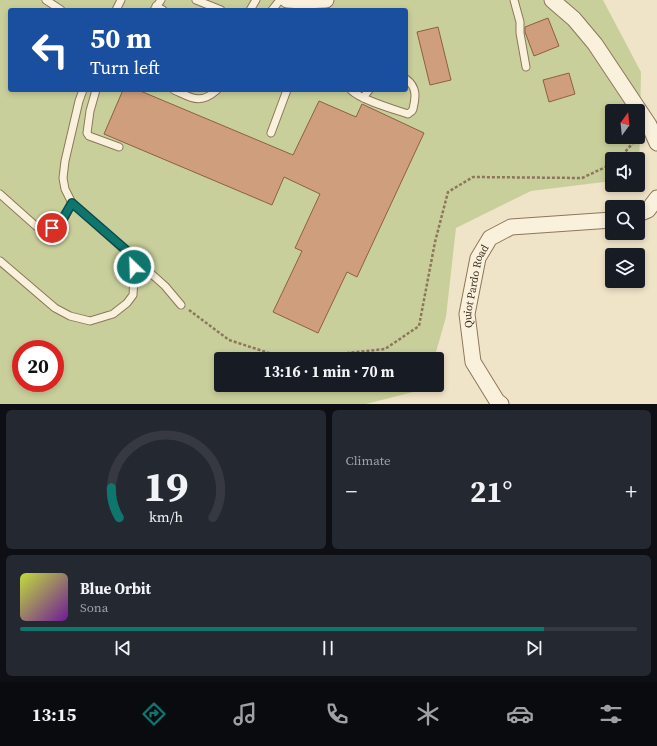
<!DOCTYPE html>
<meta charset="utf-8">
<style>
body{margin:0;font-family:"Source Serif 4",serif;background:#242831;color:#f1f3f6;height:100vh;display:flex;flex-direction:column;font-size:15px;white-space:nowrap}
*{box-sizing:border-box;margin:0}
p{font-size:13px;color:#9ea1a6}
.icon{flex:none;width:22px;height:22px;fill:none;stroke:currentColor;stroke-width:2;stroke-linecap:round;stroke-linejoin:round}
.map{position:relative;height:404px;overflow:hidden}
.details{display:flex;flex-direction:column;gap:6px;padding:6px;background:#0d0f14;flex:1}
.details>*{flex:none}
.banner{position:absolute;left:8px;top:8px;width:400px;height:84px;border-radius:4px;box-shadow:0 2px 6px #0003;background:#1a4fa0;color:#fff;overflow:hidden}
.needle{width:26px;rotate:15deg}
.controls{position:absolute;left:605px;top:104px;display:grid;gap:8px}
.controls a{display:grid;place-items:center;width:40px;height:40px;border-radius:4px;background:#171b24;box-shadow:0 2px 6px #0003;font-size:20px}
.speed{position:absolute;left:12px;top:340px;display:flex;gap:8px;font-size:20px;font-weight:700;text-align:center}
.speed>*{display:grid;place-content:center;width:52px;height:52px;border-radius:50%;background:#171b24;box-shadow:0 2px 6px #0003;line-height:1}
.speed .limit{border:6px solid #d22;background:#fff;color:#111}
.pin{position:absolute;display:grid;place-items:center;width:34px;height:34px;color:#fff;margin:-17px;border:2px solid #fff;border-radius:50%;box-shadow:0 1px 4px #0007}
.me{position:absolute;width:44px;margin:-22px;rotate:336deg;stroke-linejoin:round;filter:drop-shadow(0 0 3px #0008)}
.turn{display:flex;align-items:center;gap:14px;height:84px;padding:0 16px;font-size:18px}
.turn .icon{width:52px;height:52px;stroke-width:2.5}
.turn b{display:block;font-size:28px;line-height:34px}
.big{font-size:30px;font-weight:700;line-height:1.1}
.details .card{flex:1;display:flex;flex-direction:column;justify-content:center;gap:6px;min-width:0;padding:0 14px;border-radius:6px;background:#242831}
.details .dial{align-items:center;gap:0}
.dial svg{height:104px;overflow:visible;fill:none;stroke:#363941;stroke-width:7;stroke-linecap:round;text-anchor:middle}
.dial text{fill:#f1f3f6;stroke:none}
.song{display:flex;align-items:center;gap:12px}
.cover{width:48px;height:48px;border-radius:6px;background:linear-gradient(135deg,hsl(70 70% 55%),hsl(280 70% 35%))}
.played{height:4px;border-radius:2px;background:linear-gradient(90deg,#0f766e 85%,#363941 85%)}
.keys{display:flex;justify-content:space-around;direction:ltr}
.heat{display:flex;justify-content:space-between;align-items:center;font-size:22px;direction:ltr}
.details .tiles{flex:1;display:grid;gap:6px;grid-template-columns:1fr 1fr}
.card:last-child{grid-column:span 2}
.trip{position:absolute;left:214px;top:352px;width:230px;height:40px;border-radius:4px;background:#171b24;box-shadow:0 2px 6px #0003;font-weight:700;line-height:40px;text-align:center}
.dock{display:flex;height:64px;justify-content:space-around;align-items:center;background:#090b0e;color:#9ea1a6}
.dock .icon{width:28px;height:28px}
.dock .on{color:#0f766e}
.dock b{font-size:18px;color:#f1f3f6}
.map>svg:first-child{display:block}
.green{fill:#c9cf9b;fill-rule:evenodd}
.building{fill:#cf9f7d;stroke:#8d5f41}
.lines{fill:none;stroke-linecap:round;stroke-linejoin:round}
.service-casing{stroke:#8d765c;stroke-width:9}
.minor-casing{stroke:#8d765c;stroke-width:17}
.path{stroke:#8d765c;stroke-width:2.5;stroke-dasharray:3 2;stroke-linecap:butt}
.service{stroke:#faf1dc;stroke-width:7}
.minor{stroke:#faf1dc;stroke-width:15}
.route-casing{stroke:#0a4d48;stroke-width:10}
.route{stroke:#0f766e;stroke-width:7}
.labels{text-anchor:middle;stroke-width:3;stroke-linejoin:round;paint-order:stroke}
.street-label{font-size:11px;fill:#3d2e20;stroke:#f7eed8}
</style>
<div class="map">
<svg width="657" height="404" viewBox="0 0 657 404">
<rect width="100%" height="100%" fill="#f0e4c8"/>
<path class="green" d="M 0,0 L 603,0 L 641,72 L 639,178 L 638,178 L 638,159 L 612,159 L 612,181 L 531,191 L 456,228 L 446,317 L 434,359 L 221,359 L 221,385 L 426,385 L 425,389 L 366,404 L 0,404 ZM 10,10 L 406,10 L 406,90 L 10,90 ZM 612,111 L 638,111 L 638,137 L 612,137 ZM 21,349 L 55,349 L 55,383 L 21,383 Z"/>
<path class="building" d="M 548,18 L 559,46 L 534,56 L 525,32 L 525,27 Z
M 438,27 L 451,80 L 430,85 L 417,32 Z
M 569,73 L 575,94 L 549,102 L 543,80 Z
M 123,90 L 138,90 L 293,155 L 319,101 L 356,117 L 362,104 L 424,133 L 357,277 L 347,272 L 318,333 L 273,312 L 302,251 L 295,248 L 320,194 L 284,177 L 272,205 L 104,134 Z"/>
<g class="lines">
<defs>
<path id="service" d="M 46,0 L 61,10
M 196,0 L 221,10
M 514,0 L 520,22 L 520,33 L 526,67
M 156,6 L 163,10
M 116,10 L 121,0
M 154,10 L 161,0
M 250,10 L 256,0
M 272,10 L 280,0
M 83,90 L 79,101 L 65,161 L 63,178 L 65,189 L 72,203 L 165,286 L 181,305
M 96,90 L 90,111 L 87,133 L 89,136 L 119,147
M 174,90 C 192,98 200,105 217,90
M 351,90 C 361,100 393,109 408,114 L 412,111 L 413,109 C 416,97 417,87 406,79
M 363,98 L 369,90
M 271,133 L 287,90
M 0,194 L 37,227 C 45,229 55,229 61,223 C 65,219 69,207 72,203
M 0,261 L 55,308 L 70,316 L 90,321 L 113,314 L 127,303 L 133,295 L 134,278 L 134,257"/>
<g id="minor">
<path d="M 287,0 L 303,1 L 326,0"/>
<path d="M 552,0 L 574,19 L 595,44 L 649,125 L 657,143"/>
<path d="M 638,214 L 648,210 L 657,198"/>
<path id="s1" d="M 501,404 L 497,401 L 473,362 L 467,314 L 478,258 L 490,238 L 511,227 L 612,220"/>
</g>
</defs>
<use href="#service" class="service-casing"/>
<use href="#minor" class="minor-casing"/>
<path class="path" d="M 619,159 L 638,137
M 189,310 L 229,340 L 275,355 L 329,355 L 385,349 L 419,326 L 435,242 L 448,192 L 473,177 L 582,178 L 612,164"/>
<use href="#service" class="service"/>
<use href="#minor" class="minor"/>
</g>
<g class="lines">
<defs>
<path id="route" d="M 52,228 L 61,222 L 72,203 L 134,257 L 134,267"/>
</defs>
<use href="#route" class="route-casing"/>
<use href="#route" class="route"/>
</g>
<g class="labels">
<g class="street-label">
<text dy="4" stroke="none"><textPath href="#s1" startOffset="128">Quiot Pardo Road</textPath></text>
</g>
</g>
</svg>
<div class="controls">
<a><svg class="needle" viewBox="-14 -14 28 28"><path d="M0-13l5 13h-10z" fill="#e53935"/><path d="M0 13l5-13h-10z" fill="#9ea1a6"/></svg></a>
<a><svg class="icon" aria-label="sound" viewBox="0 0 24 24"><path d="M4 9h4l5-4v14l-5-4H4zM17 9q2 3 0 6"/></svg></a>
<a><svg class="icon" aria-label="search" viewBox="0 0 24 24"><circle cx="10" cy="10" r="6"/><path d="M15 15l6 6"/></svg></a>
<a><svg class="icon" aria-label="layers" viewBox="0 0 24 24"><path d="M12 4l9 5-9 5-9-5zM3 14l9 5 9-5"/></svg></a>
</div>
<div class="speed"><div class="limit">20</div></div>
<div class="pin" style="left:52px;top:228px;background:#d93025"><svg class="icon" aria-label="arrive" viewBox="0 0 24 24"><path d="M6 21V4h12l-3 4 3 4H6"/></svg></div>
<svg class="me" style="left:134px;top:267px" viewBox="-20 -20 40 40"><circle r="17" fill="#0f766e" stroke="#fff" stroke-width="3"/><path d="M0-11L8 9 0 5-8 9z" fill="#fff"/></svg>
<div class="trip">13:16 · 1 min · 70 m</div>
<div class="banner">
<div class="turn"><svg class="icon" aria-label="left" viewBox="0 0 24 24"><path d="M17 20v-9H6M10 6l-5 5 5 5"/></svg><div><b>50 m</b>Turn left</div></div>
</div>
</div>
<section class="details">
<div class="tiles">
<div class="card dial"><svg viewBox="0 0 100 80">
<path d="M14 69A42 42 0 1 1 86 69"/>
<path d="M14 69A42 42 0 0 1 8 46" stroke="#0f766e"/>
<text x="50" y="56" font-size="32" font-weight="700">19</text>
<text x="50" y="72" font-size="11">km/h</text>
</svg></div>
<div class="card"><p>Climate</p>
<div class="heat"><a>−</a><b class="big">21°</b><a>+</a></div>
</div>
<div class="card">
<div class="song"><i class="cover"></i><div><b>Blue Orbit</b><p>Sona</p></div></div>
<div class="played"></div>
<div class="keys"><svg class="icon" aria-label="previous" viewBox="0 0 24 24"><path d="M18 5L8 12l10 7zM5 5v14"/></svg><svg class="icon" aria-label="pause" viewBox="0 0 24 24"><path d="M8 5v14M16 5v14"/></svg><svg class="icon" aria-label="next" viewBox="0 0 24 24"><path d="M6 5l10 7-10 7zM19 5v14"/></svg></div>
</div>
</div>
</section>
<nav class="dock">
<b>13:15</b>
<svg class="icon on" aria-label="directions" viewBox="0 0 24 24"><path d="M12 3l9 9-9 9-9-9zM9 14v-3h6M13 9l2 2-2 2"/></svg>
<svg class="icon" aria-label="music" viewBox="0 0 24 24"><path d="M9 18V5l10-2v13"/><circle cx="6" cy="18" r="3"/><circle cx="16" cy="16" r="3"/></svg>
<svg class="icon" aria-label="phone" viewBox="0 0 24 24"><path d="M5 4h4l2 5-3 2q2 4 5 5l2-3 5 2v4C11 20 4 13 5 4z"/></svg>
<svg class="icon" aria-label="climate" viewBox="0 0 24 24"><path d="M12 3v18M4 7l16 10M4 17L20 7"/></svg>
<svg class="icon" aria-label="car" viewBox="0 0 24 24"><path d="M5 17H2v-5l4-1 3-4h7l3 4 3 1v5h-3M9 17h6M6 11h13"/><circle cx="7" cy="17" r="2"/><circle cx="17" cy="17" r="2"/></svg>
<svg class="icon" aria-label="filters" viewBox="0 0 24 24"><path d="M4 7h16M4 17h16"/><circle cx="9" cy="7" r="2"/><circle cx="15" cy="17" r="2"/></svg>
</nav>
